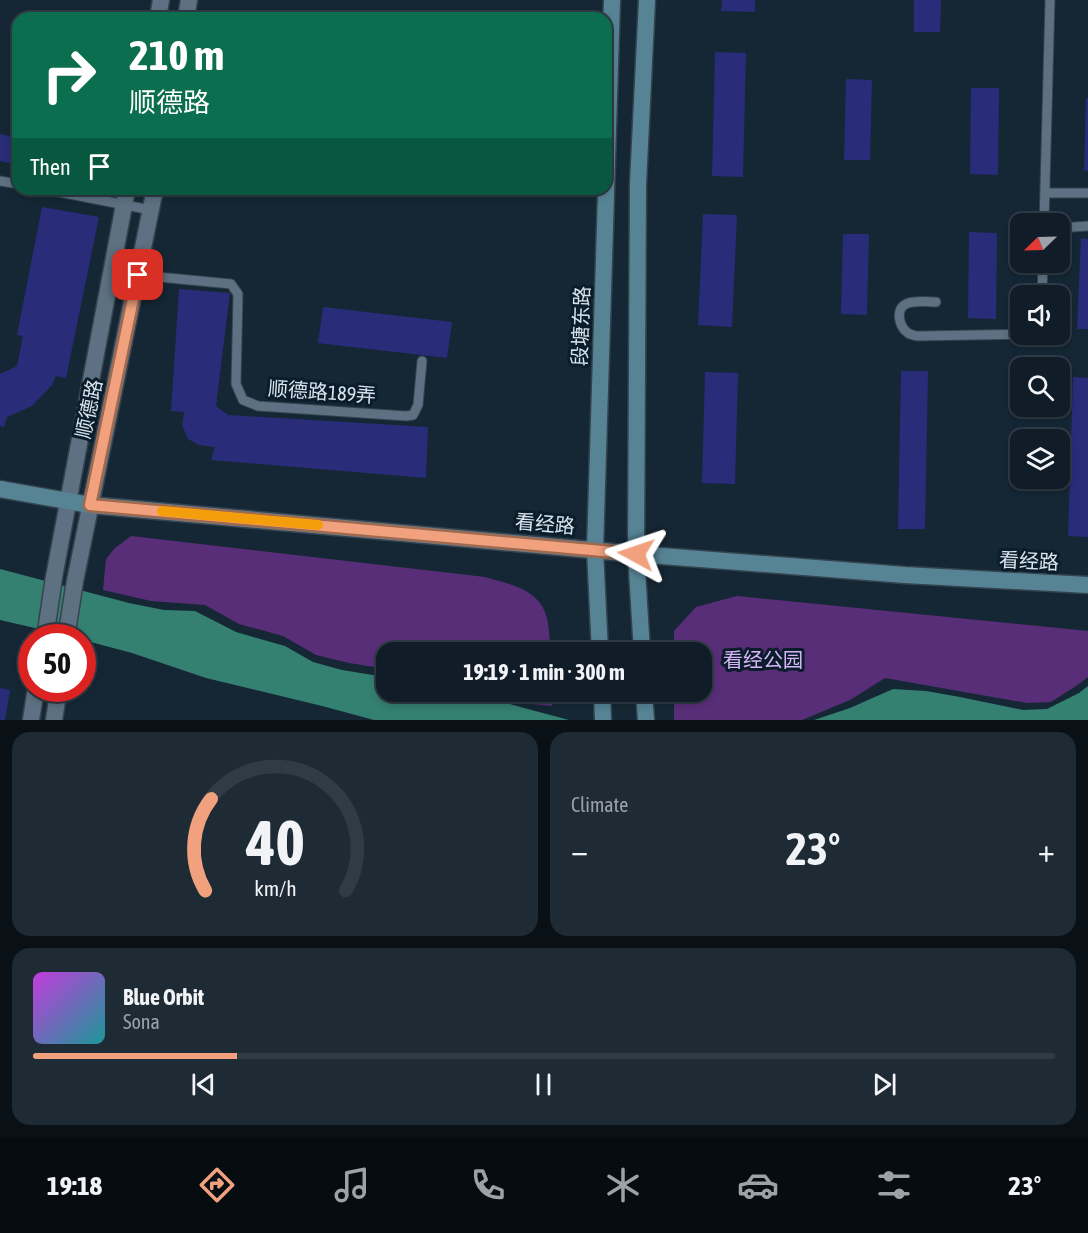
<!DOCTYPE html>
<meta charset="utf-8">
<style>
body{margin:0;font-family:"Asap Condensed","Noto Sans SC",sans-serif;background:#1e2a34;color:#f1f3f6;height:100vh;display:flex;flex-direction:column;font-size:22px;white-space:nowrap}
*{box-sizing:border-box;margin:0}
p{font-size:20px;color:#9ca2a8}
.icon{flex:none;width:33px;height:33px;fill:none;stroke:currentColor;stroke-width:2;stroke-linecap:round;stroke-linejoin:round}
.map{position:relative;height:720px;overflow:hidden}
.side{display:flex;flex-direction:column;gap:12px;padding:12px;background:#091016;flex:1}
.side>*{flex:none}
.hud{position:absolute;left:12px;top:12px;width:600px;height:183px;border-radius:18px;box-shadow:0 3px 9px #0003,0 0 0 2px #303b45;background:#0b6e4f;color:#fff;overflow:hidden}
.needle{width:39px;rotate:247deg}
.tools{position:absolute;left:1010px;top:213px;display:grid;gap:12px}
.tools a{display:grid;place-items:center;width:60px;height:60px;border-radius:12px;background:#101d28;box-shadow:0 3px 9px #0003,0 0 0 2px #303b45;font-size:30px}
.speed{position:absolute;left:18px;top:624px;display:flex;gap:12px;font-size:30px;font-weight:700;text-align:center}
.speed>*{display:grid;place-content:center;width:78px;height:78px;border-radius:50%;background:#101d28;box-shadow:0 3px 9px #0003,0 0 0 2px #303b45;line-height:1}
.speed .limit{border:9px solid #d22;background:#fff;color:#111}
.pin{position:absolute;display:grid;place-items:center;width:51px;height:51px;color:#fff;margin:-26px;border-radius:12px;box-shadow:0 3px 9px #0006}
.me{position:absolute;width:66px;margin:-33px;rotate:275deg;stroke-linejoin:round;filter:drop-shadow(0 0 4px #0008)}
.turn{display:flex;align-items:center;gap:21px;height:126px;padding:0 18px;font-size:27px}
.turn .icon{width:78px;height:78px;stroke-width:2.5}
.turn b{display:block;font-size:42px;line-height:51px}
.then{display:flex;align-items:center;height:57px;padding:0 18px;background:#0003;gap:12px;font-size:22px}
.big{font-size:45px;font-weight:700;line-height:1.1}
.side .tile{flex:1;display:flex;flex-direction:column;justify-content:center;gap:9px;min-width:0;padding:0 21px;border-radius:18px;background:#1e2a34}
.side .dial{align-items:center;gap:0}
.dial svg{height:156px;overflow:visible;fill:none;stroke:#303b45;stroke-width:7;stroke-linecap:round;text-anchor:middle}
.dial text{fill:#f1f3f6;stroke:none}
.song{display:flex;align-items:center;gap:18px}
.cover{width:72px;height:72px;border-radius:9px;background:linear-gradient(135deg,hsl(290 70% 55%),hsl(180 70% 35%))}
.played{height:6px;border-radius:3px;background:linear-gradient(90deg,#f1a17d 20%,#303b45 20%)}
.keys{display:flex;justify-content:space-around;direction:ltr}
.heat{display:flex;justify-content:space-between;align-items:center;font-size:33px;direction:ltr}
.side .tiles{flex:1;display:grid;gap:12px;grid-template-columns:1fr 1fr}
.tile:last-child{grid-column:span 2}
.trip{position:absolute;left:376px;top:642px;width:336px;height:60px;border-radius:18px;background:#101d28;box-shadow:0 3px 9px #0003,0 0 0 2px #303b45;font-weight:700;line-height:60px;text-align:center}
.tabs{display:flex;height:96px;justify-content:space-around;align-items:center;background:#060c10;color:#9ca2a8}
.tabs .icon{width:42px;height:42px}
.tabs .current{color:#f1a17d}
.tabs b{font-size:27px;color:#f1f3f6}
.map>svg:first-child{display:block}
.green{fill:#592e79}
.water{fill:#348071}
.building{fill:#292c79}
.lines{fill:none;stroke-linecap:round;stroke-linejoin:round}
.service-casing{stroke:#35434f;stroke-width:11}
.minor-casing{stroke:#35434f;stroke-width:19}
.secondary-casing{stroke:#35434f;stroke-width:19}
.service{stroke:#5d7182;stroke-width:9}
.minor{stroke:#5d7182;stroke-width:16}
.secondary{stroke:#568495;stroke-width:16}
.route-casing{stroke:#9d6951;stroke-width:15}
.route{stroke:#f1a17d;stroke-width:10}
.slow{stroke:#f59e0b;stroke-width:10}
.labels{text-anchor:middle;stroke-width:6;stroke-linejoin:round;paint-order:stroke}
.street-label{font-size:20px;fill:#d8e3ed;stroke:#0b1d2b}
.park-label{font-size:20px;fill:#d6b5f6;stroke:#0b1d2b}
</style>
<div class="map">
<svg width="1088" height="720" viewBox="0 0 1088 720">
<rect width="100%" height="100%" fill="#152735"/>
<path class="green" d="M 131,536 L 485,577 C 505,583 530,587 542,606 C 550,619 549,638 551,652 L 474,652 L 455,643 L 444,644 L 427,652 L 387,652 L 387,669 L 349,663 L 316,655 L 283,636 L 239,624 L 205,605 L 151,601 L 103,590 L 106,559 L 115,548 Z
M 737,596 L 1088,631 L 1088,677 L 1076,686 L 1051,702 L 1027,703 L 885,678 L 850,700 L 802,720 L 674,720 L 674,692 L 702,692 L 702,652 L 674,652 L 674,631 L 696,607 Z
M 492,692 L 555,692 L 556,701 L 551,706 L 532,704 Z"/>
<path class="water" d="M 0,569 L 129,603 L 164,610 L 195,611 L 236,632 L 285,646 L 313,662 L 342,670 L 379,676 L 387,675 L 387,692 L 474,692 L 513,705 L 569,720 L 374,720 L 322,706 L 206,678 L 132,653 L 83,640 L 82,638 L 74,637 L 0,620 Z
M 1088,686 L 1088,720 L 814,720 L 850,708 L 893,689 L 926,691 L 960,697 L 1023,710 L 1047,709 L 1079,693 Z"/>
<path class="building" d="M 722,0 L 755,0 L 755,12 L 721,11 Z
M 914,0 L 941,0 L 940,32 L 914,32 Z
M 715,52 L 746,53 L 743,177 L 712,176 Z
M 846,79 L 872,80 L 870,160 L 844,160 Z
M 971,88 L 999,88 L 998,175 L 970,174 Z
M 1086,98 L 1088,98 L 1088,171 L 1084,170 Z
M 0,134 L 18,138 L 18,165 L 0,161 Z
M 42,207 L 99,217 L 66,378 L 56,376 L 52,385 L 32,406 L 7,417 L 4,427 L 0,426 L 0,374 L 17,366 L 23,336 L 17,335 Z
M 703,214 L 737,215 L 732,327 L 698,325 Z
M 969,232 L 997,233 L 996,319 L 968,318 Z
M 843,234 L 869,234 L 867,315 L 841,314 Z
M 1081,238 L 1088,239 L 1088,329 L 1077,329 Z
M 179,289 L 230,293 L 216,406 L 228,415 L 428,427 L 426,478 L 211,460 L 215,447 L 199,445 L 188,439 L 182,425 L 184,412 L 171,411 Z
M 323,307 L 452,322 L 447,358 L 318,343 Z
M 901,371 L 928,371 L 925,529 L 898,529 Z
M 705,372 L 738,373 L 735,484 L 702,483 Z
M 1073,377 L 1088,378 L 1088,537 L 1068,536 Z
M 0,688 L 10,690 L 5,720 L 0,720 Z"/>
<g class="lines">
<defs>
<path id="service" d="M 0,181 L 18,184
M 44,189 L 151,210
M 1045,193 L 1088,193
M 1044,224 L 1050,0
M 1059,228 L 1088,226
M 138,275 L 231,284 L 238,294 L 236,384 L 243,400 L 258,406 L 406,416 L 413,415 L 418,405 L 422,361
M 1042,296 L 1043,262
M 936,302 C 927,302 915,300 906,304 C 895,309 899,327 908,333 C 909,334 916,336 917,336 L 1027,334"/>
<path id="minor" d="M 158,18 L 161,0
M 186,18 L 189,0
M 45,638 L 54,577 L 127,189
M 66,638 L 75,581 L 155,189
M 31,720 L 36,688
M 54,720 L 59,688"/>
<path id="secondary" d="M 0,489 L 90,505 L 636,554 L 905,575 L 1088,585
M 600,652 L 595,550 L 612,0
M 642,652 L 636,554 L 638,184 L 647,0
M 602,692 L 603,720
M 644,692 L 646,720"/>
</defs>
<use href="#service" class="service-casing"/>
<use href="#minor" class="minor-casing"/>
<use href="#secondary" class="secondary-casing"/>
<use href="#service" class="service"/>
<use href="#minor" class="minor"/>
<use href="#secondary" class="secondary"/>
</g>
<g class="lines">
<defs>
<path id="route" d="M 138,275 L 90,505 L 636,554"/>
</defs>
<use href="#route" class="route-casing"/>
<use href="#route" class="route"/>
<path class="slow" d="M 162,511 L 318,525"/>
</g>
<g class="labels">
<g class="street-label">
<text transform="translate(581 326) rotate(-88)" y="7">段塘东路</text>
<text transform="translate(322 392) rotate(4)" y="7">顺德路189弄</text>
<text transform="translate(89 409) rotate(-78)" y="7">顺德路</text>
<text transform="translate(545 524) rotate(5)" y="7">看经路</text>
<text transform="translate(1029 561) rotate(3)" y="7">看经路</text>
</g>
<g class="park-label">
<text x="763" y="667">看经公园</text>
</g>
</g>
</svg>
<div class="tools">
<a><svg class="needle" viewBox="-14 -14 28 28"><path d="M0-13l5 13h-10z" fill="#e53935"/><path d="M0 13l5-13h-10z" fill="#9ca2a8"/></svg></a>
<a><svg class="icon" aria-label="sound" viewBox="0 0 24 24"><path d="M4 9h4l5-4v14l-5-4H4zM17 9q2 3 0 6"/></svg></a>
<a><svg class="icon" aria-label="search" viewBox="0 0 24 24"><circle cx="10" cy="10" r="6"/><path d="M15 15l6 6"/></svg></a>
<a><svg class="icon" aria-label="layers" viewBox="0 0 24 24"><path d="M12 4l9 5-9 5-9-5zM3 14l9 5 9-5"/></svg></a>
</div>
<div class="speed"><div class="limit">50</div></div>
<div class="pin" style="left:138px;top:275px;background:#d93025"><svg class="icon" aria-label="arrive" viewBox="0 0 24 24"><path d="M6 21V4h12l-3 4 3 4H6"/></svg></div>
<svg class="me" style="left:636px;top:554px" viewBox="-20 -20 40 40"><path d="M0-17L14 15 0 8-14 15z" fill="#f1a17d" stroke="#fff" stroke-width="4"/></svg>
<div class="trip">19:19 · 1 min · 300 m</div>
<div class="hud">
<div class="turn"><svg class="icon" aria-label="right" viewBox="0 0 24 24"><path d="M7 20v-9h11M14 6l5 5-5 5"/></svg><div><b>210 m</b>顺德路</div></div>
<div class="then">Then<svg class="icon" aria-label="arrive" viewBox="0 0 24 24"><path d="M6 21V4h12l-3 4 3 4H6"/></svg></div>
</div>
</div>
<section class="side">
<div class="tiles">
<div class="tile dial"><svg viewBox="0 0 100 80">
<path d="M14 69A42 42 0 1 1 86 69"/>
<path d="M14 69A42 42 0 0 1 17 22" stroke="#f1a17d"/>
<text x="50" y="56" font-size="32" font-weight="700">40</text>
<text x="50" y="72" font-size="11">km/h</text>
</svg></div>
<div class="tile"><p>Climate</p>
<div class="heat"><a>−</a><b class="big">23°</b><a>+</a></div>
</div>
<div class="tile">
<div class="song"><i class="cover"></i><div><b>Blue Orbit</b><p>Sona</p></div></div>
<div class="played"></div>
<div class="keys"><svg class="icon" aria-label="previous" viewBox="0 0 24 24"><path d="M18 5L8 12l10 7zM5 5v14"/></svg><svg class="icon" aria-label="pause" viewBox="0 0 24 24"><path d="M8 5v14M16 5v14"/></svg><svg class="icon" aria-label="next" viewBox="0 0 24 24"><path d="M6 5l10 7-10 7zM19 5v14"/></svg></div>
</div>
</div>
</section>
<nav class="tabs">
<b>19:18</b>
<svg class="icon current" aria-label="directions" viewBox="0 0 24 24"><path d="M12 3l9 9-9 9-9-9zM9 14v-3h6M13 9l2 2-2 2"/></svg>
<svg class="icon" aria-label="music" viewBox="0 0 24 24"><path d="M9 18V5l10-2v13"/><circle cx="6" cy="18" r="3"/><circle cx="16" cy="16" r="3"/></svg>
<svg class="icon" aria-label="phone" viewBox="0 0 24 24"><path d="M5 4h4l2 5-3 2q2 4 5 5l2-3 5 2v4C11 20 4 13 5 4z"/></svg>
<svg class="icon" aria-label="climate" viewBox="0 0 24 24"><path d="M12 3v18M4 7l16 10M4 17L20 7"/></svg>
<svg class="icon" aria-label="car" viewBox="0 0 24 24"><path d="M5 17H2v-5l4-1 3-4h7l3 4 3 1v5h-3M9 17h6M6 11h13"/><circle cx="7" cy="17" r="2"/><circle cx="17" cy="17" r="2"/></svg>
<svg class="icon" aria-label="filters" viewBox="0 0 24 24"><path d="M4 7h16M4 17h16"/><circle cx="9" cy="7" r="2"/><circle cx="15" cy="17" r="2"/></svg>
<b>23°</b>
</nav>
